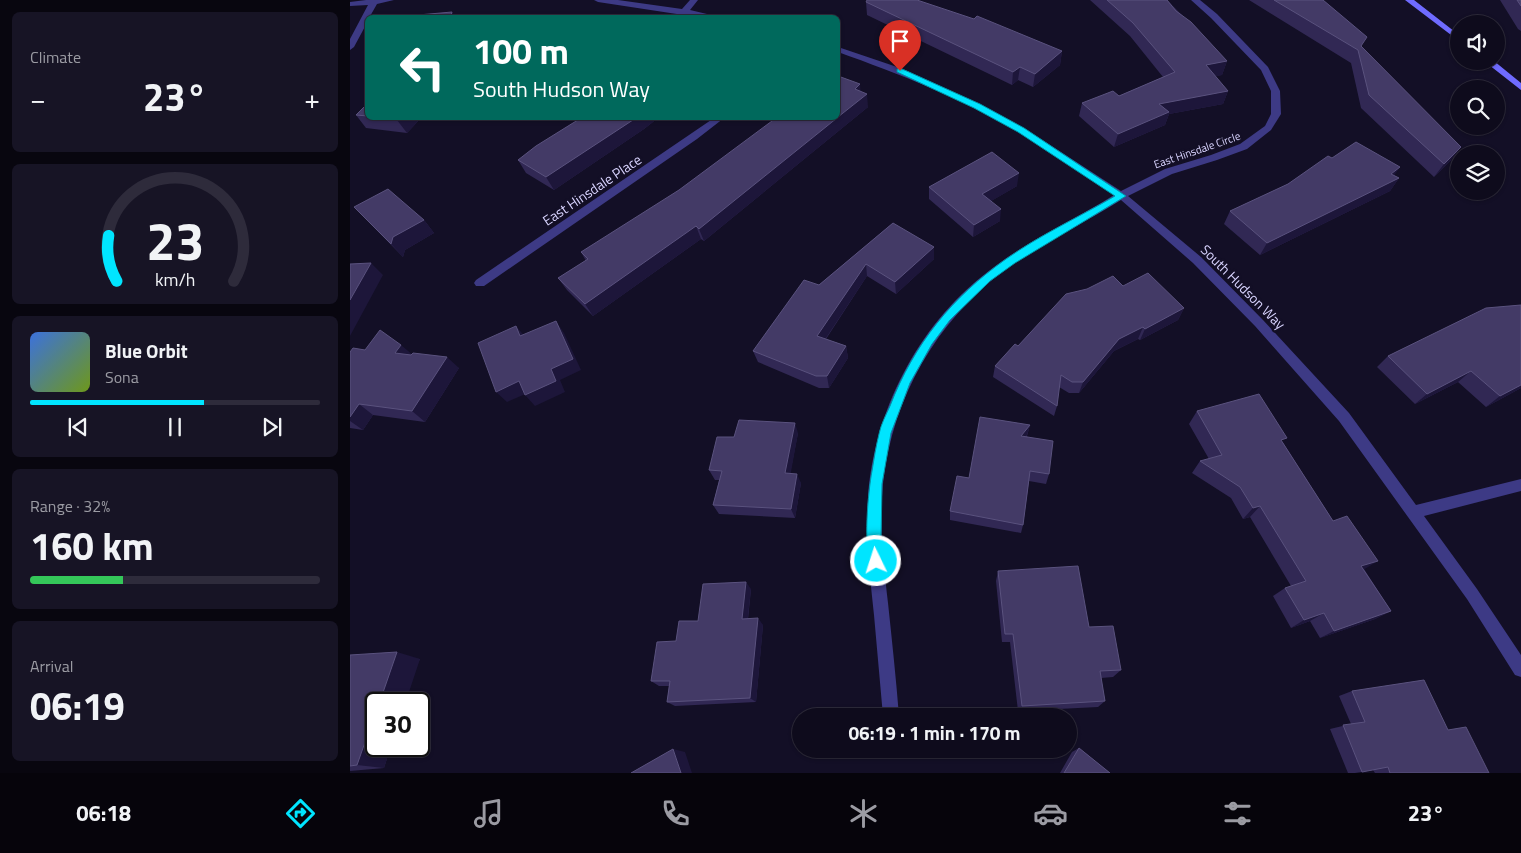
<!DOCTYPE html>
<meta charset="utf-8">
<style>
body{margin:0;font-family:"Titillium Web",sans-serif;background:#171425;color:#f1f3f6;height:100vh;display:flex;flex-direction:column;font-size:19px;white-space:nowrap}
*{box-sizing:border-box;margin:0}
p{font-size:16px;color:#9b9ba3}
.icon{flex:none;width:28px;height:28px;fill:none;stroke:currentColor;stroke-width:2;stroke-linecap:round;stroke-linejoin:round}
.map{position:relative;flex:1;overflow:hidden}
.side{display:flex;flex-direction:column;gap:12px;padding:12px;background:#08060f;width:350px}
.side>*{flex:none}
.top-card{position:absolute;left:15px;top:15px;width:475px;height:105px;border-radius:8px;box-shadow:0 1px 4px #0004,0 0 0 1px #2e2b3b;background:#00695c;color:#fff;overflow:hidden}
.fabs{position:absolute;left:1100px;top:15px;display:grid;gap:10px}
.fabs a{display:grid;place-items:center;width:55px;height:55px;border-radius:50%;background:#0e0b1c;box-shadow:0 1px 4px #0004,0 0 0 1px #2e2b3b;font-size:25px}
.speed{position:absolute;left:15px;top:692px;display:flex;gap:10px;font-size:25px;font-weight:700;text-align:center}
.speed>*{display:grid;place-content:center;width:65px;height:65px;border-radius:50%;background:#0e0b1c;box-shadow:0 1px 4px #0004,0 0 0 1px #2e2b3b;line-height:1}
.speed .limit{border:2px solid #111;border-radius:8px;background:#fff;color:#111}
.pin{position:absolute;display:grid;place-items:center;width:42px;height:42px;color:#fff;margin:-51px -21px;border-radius:50% 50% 50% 0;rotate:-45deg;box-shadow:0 0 5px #0007}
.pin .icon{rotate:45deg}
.me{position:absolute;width:55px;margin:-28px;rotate:356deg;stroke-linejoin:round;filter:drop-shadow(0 0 4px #0008)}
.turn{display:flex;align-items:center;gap:18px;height:105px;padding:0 25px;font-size:22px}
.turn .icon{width:65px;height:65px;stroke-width:2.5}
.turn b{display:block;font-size:35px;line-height:42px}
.big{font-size:38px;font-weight:700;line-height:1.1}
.side .widget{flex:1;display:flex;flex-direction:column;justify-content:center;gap:8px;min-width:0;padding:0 18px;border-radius:8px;background:#171425}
.side .dial{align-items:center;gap:0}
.dial svg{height:130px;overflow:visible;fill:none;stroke:#2e2b3b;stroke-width:7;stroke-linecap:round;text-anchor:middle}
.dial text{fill:#f1f3f6;stroke:none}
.song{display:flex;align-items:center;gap:15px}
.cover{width:60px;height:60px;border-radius:8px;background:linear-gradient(135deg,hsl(220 70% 55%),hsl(80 70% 35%))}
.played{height:5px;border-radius:2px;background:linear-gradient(90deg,#00e5ff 60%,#2e2b3b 60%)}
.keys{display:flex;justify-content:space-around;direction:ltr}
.heat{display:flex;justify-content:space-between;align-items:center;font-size:28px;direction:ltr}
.charge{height:8px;border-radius:4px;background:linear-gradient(90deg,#34c759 32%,#2e2b3b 0)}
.trip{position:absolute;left:442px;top:708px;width:285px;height:50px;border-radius:25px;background:#0e0b1c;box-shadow:0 1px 4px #0004,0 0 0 1px #2e2b3b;font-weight:700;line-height:50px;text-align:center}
.tabs{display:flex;height:80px;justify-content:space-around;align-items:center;background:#06040b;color:#9b9ba3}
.tabs .icon{width:35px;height:35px}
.tabs .active{color:#00e5ff}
.tabs b{font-size:22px;color:#f1f3f6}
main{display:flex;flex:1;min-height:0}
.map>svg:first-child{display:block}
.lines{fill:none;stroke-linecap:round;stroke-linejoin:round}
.minor{fill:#3d3a85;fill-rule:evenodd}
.secondary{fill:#6f6bff;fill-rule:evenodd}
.wall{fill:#312854}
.shaded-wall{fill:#1d163a}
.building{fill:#433a66;stroke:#5a527e}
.route{fill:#00e5ff;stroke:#0095a6}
.labels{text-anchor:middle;stroke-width:5;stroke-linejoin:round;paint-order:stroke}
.far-street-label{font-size:11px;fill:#d9d4ff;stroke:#130f26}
.street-label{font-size:14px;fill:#d9d4ff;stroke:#130f26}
</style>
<main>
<section class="side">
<div class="widget"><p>Climate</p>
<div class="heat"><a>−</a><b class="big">23°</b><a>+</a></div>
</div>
<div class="widget dial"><svg viewBox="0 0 100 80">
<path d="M14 69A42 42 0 1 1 86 69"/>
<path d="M14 69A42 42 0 0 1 9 41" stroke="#00e5ff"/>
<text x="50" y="56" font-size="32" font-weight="700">23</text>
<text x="50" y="72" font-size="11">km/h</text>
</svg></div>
<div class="widget">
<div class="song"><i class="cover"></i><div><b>Blue Orbit</b><p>Sona</p></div></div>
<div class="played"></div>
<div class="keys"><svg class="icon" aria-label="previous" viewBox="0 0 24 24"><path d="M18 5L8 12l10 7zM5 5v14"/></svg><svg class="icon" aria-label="pause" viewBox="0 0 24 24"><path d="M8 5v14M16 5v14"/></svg><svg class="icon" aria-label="next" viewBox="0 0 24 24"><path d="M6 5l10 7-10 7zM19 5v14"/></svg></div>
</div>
<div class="widget"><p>Range · 32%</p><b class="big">160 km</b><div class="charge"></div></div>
<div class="widget"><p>Arrival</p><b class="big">06:19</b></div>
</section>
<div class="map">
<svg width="1171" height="773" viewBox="0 0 1171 773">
<rect width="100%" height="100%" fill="#130f26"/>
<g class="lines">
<path class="minor" d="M 16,0 L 44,0 L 27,4 L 19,18 L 18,18 L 18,21 L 4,47 L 0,50 L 0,39 L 18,5 L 0,6 L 0,2 Z
M 244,0 L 268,0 L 332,9 L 340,0 L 348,0 L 340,10 L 374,18 L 353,18 L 248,2 Z
M 841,0 L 850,0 L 867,14 L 918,67 L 930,91 L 931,114 L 921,130 L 897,149 L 867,160 L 822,174 L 778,196 L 851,257 L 913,320 L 999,413 L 1066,505 L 1171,479 L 1171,491 L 1074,516 L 1127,589 L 1171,655 L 1171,677 L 1165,675 L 1117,599 L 989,421 L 905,326 L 843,263 L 771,200 C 728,227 681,248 642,280 C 577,334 537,413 532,497 C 530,532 534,568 538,603 C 542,641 546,678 549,716 L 533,716 C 530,682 527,649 524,615 C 520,576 515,537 518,498 C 524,412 567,327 635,274 C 674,242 721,222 764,195 C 732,174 701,152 668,132 C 612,98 549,74 488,52 L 488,47 L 553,69 L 630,104 L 674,128 L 771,191 L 815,169 L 861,155 L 890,144 L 915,126 L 921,114 L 921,91 L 911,70 L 861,18 Z
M 364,118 L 374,118 L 347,139 L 134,286 L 126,286 L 124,283 L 126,280 Z
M 537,749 L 553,749 L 551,756 L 545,758 L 539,756 Z"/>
<path class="secondary" d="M 1055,0 L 1064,0 L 1109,35 L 1109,41 Z
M 1134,61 L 1144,61 L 1171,83 L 1171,90 Z"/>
</g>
<path class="wall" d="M 740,0 L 817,0 L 877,61 L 872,75 L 865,76 L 878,91 L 873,104 L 819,114 L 815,125 L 764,147 L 729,116 L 732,103 L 769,96 L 813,77 L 780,36 Z
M 899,0 L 973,0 L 1012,47 L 1101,160 L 1084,177 L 1011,108 L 1001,63 Z
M 1150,0 L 1171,0 L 1171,31 L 1168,29 Z
M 516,2 L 712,51 L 710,65 L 683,87 L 668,80 L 662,85 L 517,15 Z
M 510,91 L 518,107 L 354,241 L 351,239 L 243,316 L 217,290 L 208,278 L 236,261 L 231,252 Z
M 18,103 L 18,118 L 71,118 L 57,133 L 16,128 L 6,115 Z
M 231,118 L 308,118 L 294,129 L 204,190 L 176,173 L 168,160 Z
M 982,158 L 1044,176 L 1049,178 L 1040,191 L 910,255 L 874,224 L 880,211 L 938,184 Z
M 667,186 L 641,201 L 650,221 L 623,237 L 579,199 L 579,187 Z
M 4,207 L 74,220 L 84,233 L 55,250 L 53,257 Z
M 543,223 L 584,259 L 546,294 L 517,276 L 476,339 L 496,346 L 498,358 L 479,388 L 469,388 L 408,362 L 403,351 L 469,285 Z
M 773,286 L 834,308 L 828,320 L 790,340 L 788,339 L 764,351 L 729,393 L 719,393 L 709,387 L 707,406 L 704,416 L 643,377 L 645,366 L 668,346 Z
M 1171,305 L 1171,388 L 1136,407 L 1108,382 L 1065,404 L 1027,367 L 1038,356 Z
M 0,352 L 62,354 L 109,368 L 75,422 L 23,415 L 13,430 L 0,428 Z
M 847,411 L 933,443 L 1041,611 L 1025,619 L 970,638 L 960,621 L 941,628 L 923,596 L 935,588 L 941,586 L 900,517 L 893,519 L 881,498 L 842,473 L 850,461 L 859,459 L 839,424 Z
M 680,425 L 677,436 L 699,474 L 696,484 L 679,481 L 673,525 L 671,533 L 600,520 L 600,511 L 619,478 Z
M 448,433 L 440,474 L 451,483 L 445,518 L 369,514 L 363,505 L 369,480 L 365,480 L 359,470 L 384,437 Z
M 648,571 L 739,627 L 771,670 L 763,677 L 751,678 L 755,701 L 748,707 L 668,711 L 660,642 L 652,642 L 646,581 Z
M 401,589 L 398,619 L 413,625 L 406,702 L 325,706 L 317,702 L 319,686 L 309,686 L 301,681 L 326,641 L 348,621 Z
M 0,655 L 70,659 L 26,746 L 41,746 L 34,768 L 0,771 Z
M 1002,691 L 1098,730 L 1139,773 L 1025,773 L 1023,770 L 1005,773 L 998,773 L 980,729 L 1001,724 L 989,696 Z
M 729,748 L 760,773 L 710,773 L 722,752 Z"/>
<path class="shaded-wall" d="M 102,12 L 106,18 L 100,18 Z
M 712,51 L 710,65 L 683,87 L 685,74 Z
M 877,61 L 872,75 L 851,79 L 856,65 Z
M 670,67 L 668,80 L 662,85 L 663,72 Z
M 510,84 L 511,97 L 517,94 L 518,107 L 354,241 L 349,229 Z
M 878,91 L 873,104 L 819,114 L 815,125 L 764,147 L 768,134 L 809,104 Z
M 49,118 L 71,118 L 57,133 L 47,120 Z
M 286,118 L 308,118 L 294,129 L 204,190 L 196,177 Z
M 1111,147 L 1101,160 L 1084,177 L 1094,164 Z
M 1050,167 L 1041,180 L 1041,174 Z
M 669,173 L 667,186 L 631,207 L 632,194 Z
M 1049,178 L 1040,191 L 910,255 L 917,243 Z
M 651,209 L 650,221 L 623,237 L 624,225 Z
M 74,220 L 84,233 L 55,250 L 53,257 L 41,244 L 43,237 Z
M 346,226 L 351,239 L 243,316 L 235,304 Z
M 584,247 L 584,259 L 546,294 L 545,282 Z
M 21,263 L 33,275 L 0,336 L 0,300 Z
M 516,264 L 517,276 L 470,347 L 467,336 Z
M 834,308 L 828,320 L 790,340 L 795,329 Z
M 206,321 L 214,333 L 231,370 L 210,380 L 215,392 L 185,406 L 175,395 L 201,369 Z
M 166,326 L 176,338 L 170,336 Z
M 793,327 L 788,339 L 764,351 L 729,393 L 733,382 L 769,339 Z
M 51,345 L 64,356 L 45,353 Z
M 496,346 L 498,358 L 479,388 L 477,376 Z
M 97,357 L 109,368 L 75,422 L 62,411 Z
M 1121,371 L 1108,382 L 1065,404 L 1077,394 Z
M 169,381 L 180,392 L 157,402 L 146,392 Z
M 1171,385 L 1171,388 L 1136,407 L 1150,396 Z
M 9,404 L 23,415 L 13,430 L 0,421 L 0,417 Z
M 445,423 L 448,433 L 439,483 L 435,473 Z
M 680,425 L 677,435 L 669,446 L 671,436 Z
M 447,474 L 451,483 L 445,518 L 441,509 Z
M 910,506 L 900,517 L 893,519 L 903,508 Z
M 1028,561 L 1013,570 L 1011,566 Z
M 396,582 L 401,589 L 397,625 L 392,619 Z
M 1041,611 L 1025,619 L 970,638 L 984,631 Z
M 974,613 L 960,621 L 941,628 L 954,620 Z
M 408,618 L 413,625 L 406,702 L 400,698 Z
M 47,652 L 70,659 L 55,704 L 29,704 Z
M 26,711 L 26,746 L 41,746 L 34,768 L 7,765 Z
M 323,749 L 335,752 L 342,773 L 331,773 Z"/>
<path class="building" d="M 517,0 L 567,0 L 624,19 L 627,16 L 712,51 L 685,74 L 670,67 L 663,72 L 516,2 Z
M 757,0 L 817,0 L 826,11 L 841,22 L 877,61 L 856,65 L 878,91 L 809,104 L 819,112 L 768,134 L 732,103 L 763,91 L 769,96 L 825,72 L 783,23 Z
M 924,0 L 973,0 L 1017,37 L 1011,46 L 1111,147 L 1094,164 L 1019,95 L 1008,50 Z
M 1167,0 L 1171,0 L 1171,6 Z
M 102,12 L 100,18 L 67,18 L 68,15 Z
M 488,76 L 510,84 L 505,89 L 517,94 L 488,117 Z
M 18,103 L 18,116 L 6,115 Z
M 26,118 L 49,118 L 47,120 Z
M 231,118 L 286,118 L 196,177 L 168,160 L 186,146 Z
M 426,118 L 487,118 L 349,229 L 346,226 L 235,304 L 208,278 L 238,259 L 231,252 L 329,190 Z
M 1006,142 L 1050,167 L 1041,174 L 1049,178 L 917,243 L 880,211 L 938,184 L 978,156 L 982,158 Z
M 642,152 L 669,173 L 632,194 L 651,209 L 624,225 L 579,187 Z
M 38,189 L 74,220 L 43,237 L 41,244 L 4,207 Z
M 543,223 L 584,247 L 545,282 L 516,264 L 467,336 L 496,346 L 477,376 L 466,376 L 403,351 L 454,280 L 469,285 Z
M 21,263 L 0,300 L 0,264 Z
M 798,273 L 834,308 L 795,329 L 793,327 L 769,339 L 733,382 L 722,382 L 711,375 L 707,406 L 645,366 L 665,344 L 668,346 L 716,294 L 737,289 L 763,276 L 773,286 Z
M 1171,305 L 1171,385 L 1150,396 L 1121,371 L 1077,394 L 1038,356 L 1136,308 Z
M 206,321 L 223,359 L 201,369 L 206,381 L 175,395 L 169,381 L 146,392 L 128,343 L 166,326 L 170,336 Z
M 30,330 L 51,345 L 45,353 L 61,355 L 63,353 L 97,357 L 62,411 L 9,404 L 0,417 L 0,352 L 3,348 L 15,350 Z
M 909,394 L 937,438 L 931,440 L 983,521 L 997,516 L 1028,561 L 1011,566 L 1041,611 L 984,631 L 974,613 L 954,620 L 935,588 L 956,581 L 910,506 L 903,508 L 890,487 L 850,461 L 872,455 L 847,411 Z
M 630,417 L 680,425 L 671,436 L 703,441 L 699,474 L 680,471 L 673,525 L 600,511 L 607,476 L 619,478 Z
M 389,420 L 445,423 L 435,473 L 447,474 L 441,509 L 363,505 L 372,471 L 359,470 L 367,437 L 384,437 Z
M 728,566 L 739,627 L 763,626 L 771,670 L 750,671 L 755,701 L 672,706 L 663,634 L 655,634 L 648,571 Z
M 396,582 L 392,619 L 408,618 L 400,698 L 317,702 L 320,681 L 301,681 L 307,642 L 326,641 L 329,621 L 348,621 L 353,584 Z
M 47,652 L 29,704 L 26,704 L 26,711 L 7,765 L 0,766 L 0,655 Z
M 1074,680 L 1098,730 L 1116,727 L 1139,773 L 1040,773 L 1038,767 L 1012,772 L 993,725 L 1015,722 L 1002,691 Z
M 729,748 L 760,773 L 714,773 Z
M 323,749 L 331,773 L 281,773 Z"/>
<path class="route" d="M 550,68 L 630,104 L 674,128 L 776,196 L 665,263 L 640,281 L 600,320 L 582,344 L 560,383 L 541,433 L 532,484 L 531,542 L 533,561 L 531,566 L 526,568 L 521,566 C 513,547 518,492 522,471 C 524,459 526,446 529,434 C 531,424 536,415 540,406 C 564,344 602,297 656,259 C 690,235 729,217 765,196 L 668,132 L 624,108 L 547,72 L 547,69 Z"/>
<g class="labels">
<g class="far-street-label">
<text transform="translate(847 150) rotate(-19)" y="4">East Hinsdale Circle</text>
</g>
<g class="street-label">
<text transform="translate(242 190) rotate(-34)" y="5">East Hinsdale Place</text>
<text transform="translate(893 287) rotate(45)" y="5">South Hudson Way</text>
</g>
</g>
</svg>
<div class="fabs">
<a><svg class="icon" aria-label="sound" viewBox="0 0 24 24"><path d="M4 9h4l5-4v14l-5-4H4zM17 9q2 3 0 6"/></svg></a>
<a><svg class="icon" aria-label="search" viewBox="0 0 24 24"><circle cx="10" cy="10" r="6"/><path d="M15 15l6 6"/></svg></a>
<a><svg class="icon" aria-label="layers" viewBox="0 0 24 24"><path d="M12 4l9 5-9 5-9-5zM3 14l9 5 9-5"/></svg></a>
</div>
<div class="speed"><div class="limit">30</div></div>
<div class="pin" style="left:550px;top:71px;background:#d93025"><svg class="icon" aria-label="arrive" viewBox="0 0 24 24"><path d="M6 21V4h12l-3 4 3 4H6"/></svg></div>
<svg class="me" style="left:526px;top:561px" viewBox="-20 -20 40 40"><circle r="17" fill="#00e5ff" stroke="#fff" stroke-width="3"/><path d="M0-11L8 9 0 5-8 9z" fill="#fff"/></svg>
<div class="trip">06:19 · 1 min · 170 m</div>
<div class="top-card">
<div class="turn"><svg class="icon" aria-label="left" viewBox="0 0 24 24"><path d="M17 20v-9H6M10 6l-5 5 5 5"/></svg><div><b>100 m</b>South Hudson Way</div></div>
</div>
</div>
</main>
<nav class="tabs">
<b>06:18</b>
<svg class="icon active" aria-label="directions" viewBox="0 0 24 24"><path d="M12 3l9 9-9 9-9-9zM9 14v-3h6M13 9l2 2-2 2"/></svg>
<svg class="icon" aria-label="music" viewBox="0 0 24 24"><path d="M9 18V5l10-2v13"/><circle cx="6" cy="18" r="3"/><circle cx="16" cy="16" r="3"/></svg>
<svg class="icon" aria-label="phone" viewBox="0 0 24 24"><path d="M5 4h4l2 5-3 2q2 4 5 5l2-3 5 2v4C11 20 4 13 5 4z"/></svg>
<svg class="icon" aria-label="climate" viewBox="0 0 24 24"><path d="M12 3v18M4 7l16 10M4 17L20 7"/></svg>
<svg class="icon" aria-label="car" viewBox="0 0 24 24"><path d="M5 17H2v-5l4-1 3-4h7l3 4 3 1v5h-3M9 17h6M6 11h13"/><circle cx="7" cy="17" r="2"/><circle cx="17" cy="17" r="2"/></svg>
<svg class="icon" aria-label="filters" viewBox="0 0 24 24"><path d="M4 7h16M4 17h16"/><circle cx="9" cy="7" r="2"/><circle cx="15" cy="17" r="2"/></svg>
<b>23°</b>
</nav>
